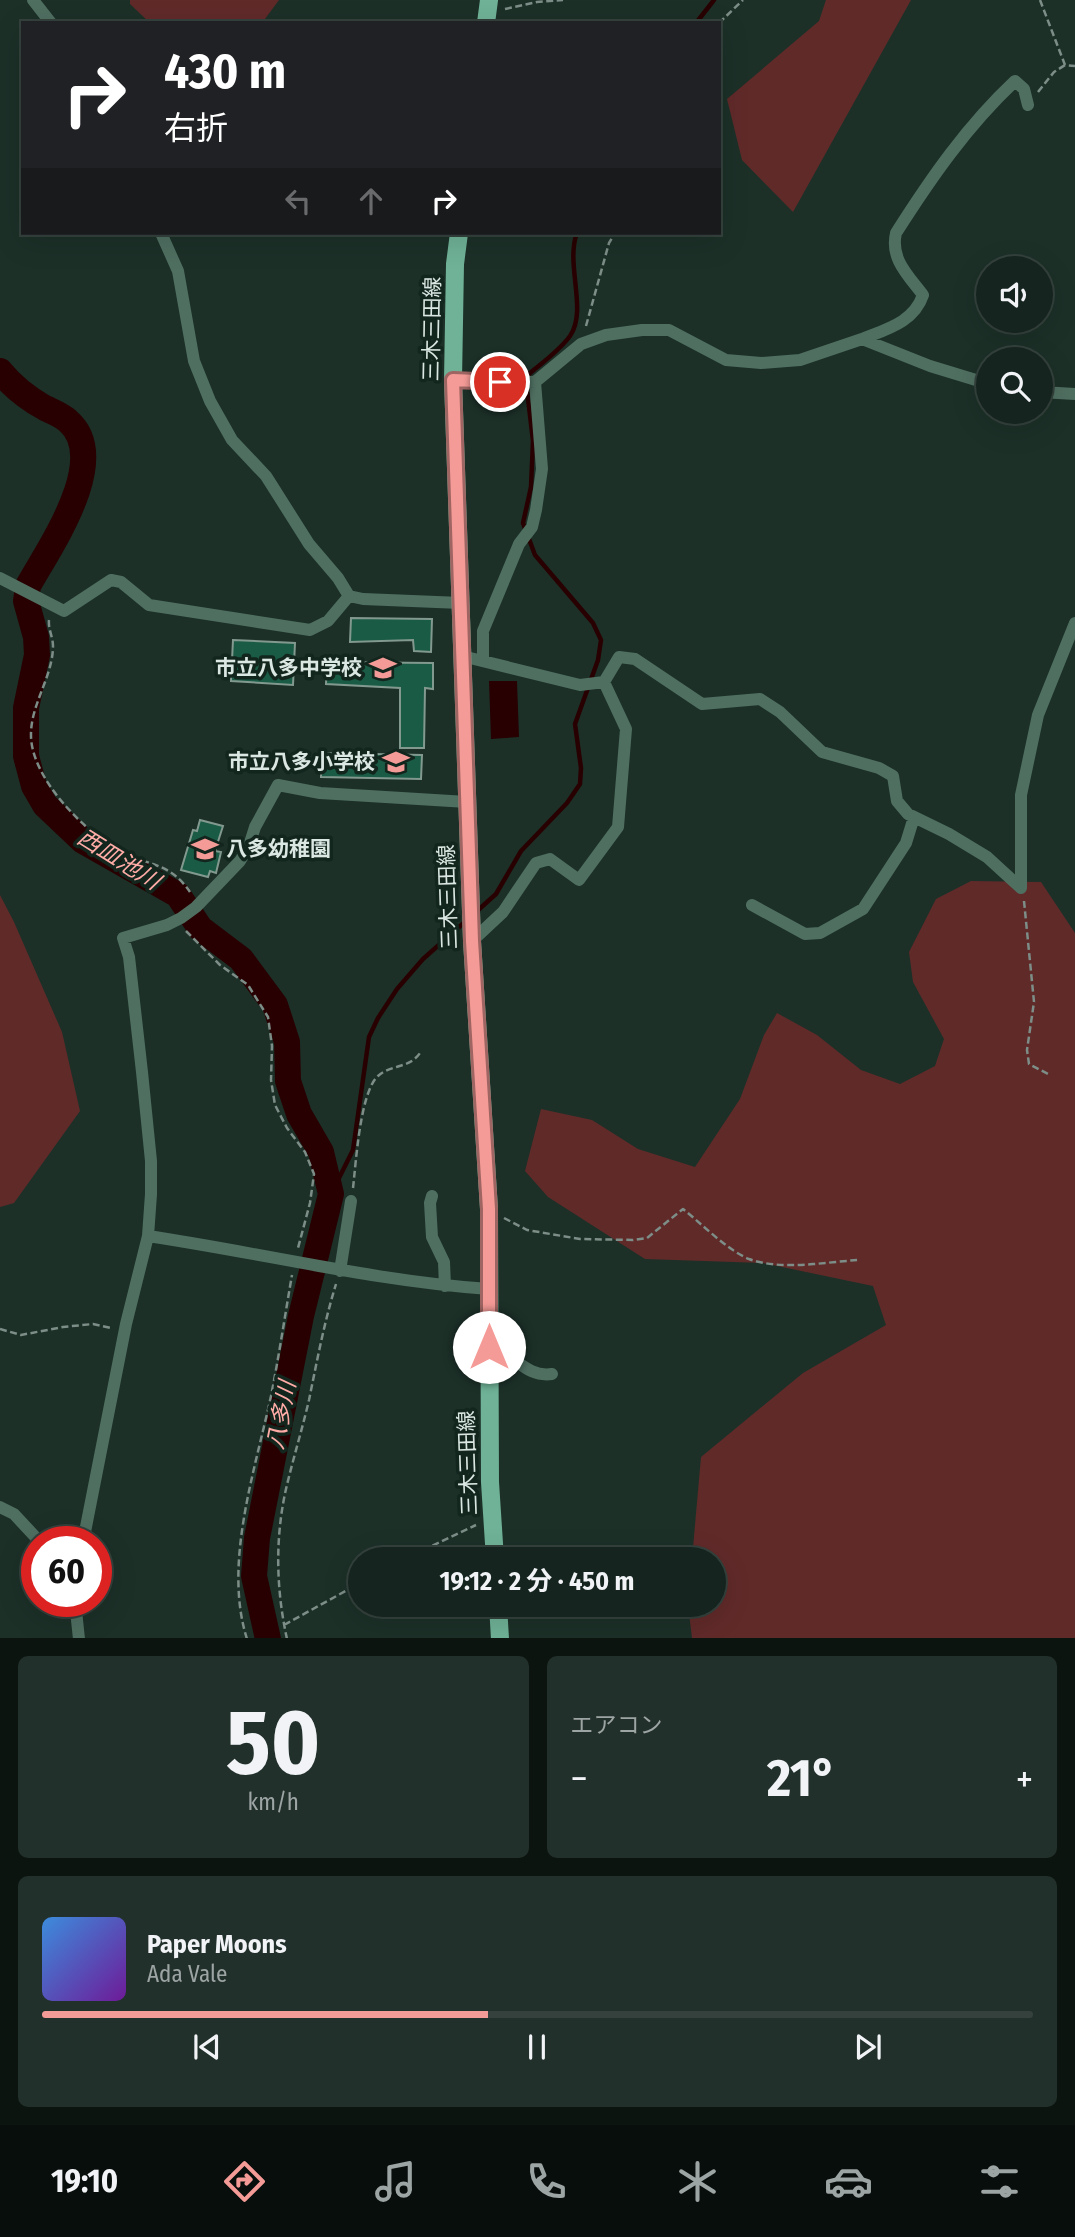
<!DOCTYPE html>
<html lang="ja">
<meta charset="utf-8">
<style>
body{margin:0;font-family:"Fira Sans Condensed","Noto Sans JP",sans-serif;background:#22302b;color:#f1f3f6;height:100vh;display:flex;flex-direction:column;font-size:26px;white-space:nowrap}
*{box-sizing:border-box;margin:0}
p{font-size:23px;color:#9da4a4}
.icon{flex:none;width:38px;height:38px;fill:none;stroke:currentColor;stroke-width:2;stroke-linecap:round;stroke-linejoin:round}
.map{position:relative;height:1638px;overflow:hidden}
.panel{display:flex;flex-direction:column;gap:18px;padding:18px;background:#0c1410;flex:1}
.panel>*{flex:none}
.top-card{position:absolute;left:21px;top:21px;width:700px;height:214px;border-radius:0px;box-shadow:0 7px 28px #0002,0 0 0 2px #34413c;background:#202124;color:#fff;overflow:hidden}
.controls{position:absolute;left:976px;top:256px;display:grid;gap:14px}
.controls a{display:grid;place-items:center;width:77px;height:77px;border-radius:50%;background:#15241e;box-shadow:0 7px 28px #0002,0 0 0 2px #34413c;font-size:35px}
.speed{position:absolute;left:21px;top:1526px;display:flex;gap:14px;font-size:35px;font-weight:700;text-align:center}
.speed>*{display:grid;place-content:center;width:91px;height:91px;border-radius:50%;background:#15241e;box-shadow:0 7px 28px #0002,0 0 0 2px #34413c;line-height:1}
.speed .limit{border:10px solid #d22;background:#fff;color:#111}
.pin{position:absolute;display:grid;place-items:center;width:60px;height:60px;color:#fff;margin:-30px;border:4px solid #fff;border-radius:50%;box-shadow:0 2px 7px #0007}
.me{position:absolute;width:77px;margin:-38px;rotate:0deg;stroke-linejoin:round;filter:drop-shadow(0 0 5px #0008)}
.turn{display:flex;align-items:center;gap:24px;height:147px;padding:0 28px;font-size:32px}
.turn .icon{width:91px;height:91px;stroke-width:2.5}
.turn b{display:block;font-size:49px;line-height:60px}
.lanes{display:flex;align-items:center;height:66px;padding:0 28px;background:#0003;justify-content:center;gap:35px;direction:ltr}
.lanes .off{opacity:.35}
.big{font-size:52px;font-weight:700;line-height:1.1}
.panel .card{flex:1;display:flex;flex-direction:column;justify-content:center;gap:10px;min-width:0;padding:0 24px;border-radius:10px;background:#22302b}
.panel .dial{align-items:center;gap:0}
.dial b{font-size:91px;line-height:1}
.song{display:flex;align-items:center;gap:21px}
.cover{width:84px;height:84px;border-radius:10px;background:linear-gradient(135deg,hsl(210 70% 55%),hsl(280 70% 35%))}
.played{height:7px;border-radius:4px;background:linear-gradient(90deg,#f59b97 45%,#34413c 45%)}
.keys{display:flex;justify-content:space-around;direction:ltr}
.heat{display:flex;justify-content:space-between;align-items:center;font-size:38px;direction:ltr}
.panel .tiles{flex:1;display:grid;gap:18px;grid-template-columns:1fr 1fr}
.card:last-child{grid-column:span 2}
.trip{position:absolute;left:348px;top:1547px;width:378px;height:70px;border-radius:35px;background:#15241e;box-shadow:0 7px 28px #0002,0 0 0 2px #34413c;font-weight:700;line-height:70px;text-align:center}
.tab-bar{display:flex;height:112px;justify-content:space-around;align-items:center;background:#080e0c;color:#9da4a4}
.tab-bar .icon{width:49px;height:49px}
.tab-bar .selected{color:#f59b97}
.tab-bar b{font-size:32px;color:#f1f3f6}
.map>svg:first-child{display:block}
.green{fill:#602a29}
.water{fill:#280002}
.lines{fill:none;stroke-linecap:round;stroke-linejoin:round}
.stream{stroke:#280002;stroke-width:4.5}
.river{stroke:#280002;stroke-width:26}
.building{fill:#1a5b45;stroke:#82998f;stroke-width:2}
.path{stroke:#7d8d87;stroke-width:2.5;stroke-dasharray:7 3.5;stroke-linecap:butt}
.street{stroke:#4f6f61;stroke-width:12}
.primary{stroke:#6fb297;stroke-width:18}
.route-casing{stroke:#9f6562;stroke-width:18}
.route{stroke:#f59b97;stroke-width:12}
.labels{text-anchor:middle;stroke-width:7;stroke-linejoin:round;paint-order:stroke}
.street-label{font-size:21px;fill:#dbe7e2;stroke:#12261e}
.poi-label{font-size:21px;font-weight:bold;fill:#dbe7e2;stroke:#12261e;text-anchor:end}
.water-label{font-size:23px;font-style:italic;fill:#ffaca7;stroke:#12261e}
</style>
<div class="map">
<svg width="1075" height="1639" viewBox="0 0 1075 1639">
<rect width="100%" height="100%" fill="#1c3028"/>
<path class="green" d="M 130,0 L 279,0 L 262,23 L 150,23 L 130,4 Z
M 826,0 L 911,0 L 793,212 L 742,160 L 727,99 L 819,21 Z
M 971,881 L 1041,882 L 1075,933 L 1075,1638 L 692,1638 L 688,1605 L 714,1605 L 714,1559 L 692,1559 L 701,1457 L 803,1373 L 886,1325 L 873,1286 L 763,1263 L 645,1259 L 548,1197 L 525,1171 L 541,1109 L 592,1120 L 638,1149 L 695,1167 L 740,1099 L 764,1035 L 777,1013 L 817,1035 L 861,1070 L 900,1084 L 935,1066 L 944,1039 L 913,982 L 909,952 L 936,899 Z
M 0,895 L 14,922 L 62,1032 L 80,1111 L 14,1203 L 0,1207 Z"/>
<path class="water" d="M 489,681 L 517,681 L 519,737 L 491,739 Z"/>
<g class="lines">
<path class="stream" d="M 696,23 L 714,0
M 476,912 L 496,894 L 521,851 L 567,803 L 580,784 L 581,768 L 575,724 L 598,660 L 601,640 L 593,623 L 535,555 L 523,523 L 531,487 L 533,441 L 527,390 L 529,374 C 542,363 560,350 570,336 C 588,310 565,264 577,233
M 331,1194 L 353,1150 L 369,1037 L 378,1018 L 397,989 L 423,959 L 467,920"/>
<path class="river" d="M 0,371 C 13,387 27,398 45,408 C 53,412 62,415 68,421 C 112,459 49,548 28,586 L 26,601 L 36,637 L 37,655 L 26,708 L 26,756 L 34,786 L 45,805 L 83,841 L 178,895 L 200,928 L 241,959 L 275,1005 L 287,1042 L 288,1081 L 299,1114 L 321,1152 L 331,1194 L 301,1316 L 257,1538 L 254,1576 L 268,1639"/>
</g>
<path class="building" d="M 351,618 L 432,619 L 431,652 L 414,651 L 413,640 L 350,642 Z
M 233,640 L 295,643 L 293,685 L 231,681 Z
M 327,662 L 433,663 L 433,689 L 425,688 L 424,748 L 400,748 L 400,688 L 326,684 Z
M 322,753 L 422,755 L 421,779 L 321,777 Z
M 200,820 L 223,826 L 215,851 L 221,852 L 216,873 L 210,871 L 208,877 L 181,870 L 193,830 L 197,831 Z"/>
<g class="lines">
<path class="path" d="M 1040,0 L 1065,65 L 1075,66
M 505,9 L 537,2 L 563,0
M 719,23 L 743,0
M 1038,92 L 1054,72 L 1065,65
M 586,326 L 609,243 L 615,233
M 49,620 C 48,629 53,637 53,646 C 53,676 31,704 31,734 C 30,777 84,831 118,850 C 147,867 168,860 190,892
M 1024,901 L 1034,1002 L 1027,1050 L 1029,1064 L 1048,1074
M 186,931 L 220,965 L 248,985 L 268,1017 L 272,1046 L 271,1080 L 275,1105 L 287,1128 L 305,1152 L 314,1174 L 310,1203 L 298,1248
M 353,1188 C 356,1163 360,1092 378,1076 C 391,1064 409,1069 420,1053
M 504,1218 L 527,1230 L 580,1239 L 633,1240 L 647,1238 L 683,1209 C 702,1224 727,1250 749,1259 C 782,1271 824,1262 859,1260
M 0,1329 L 21,1335 L 63,1327 L 93,1324 L 111,1328
M 404,1559 L 476,1525
M 284,1625 L 360,1583
M 247,1639 C 223,1564 255,1471 271,1396 C 279,1356 285,1315 292,1275
M 287,1639 C 276,1589 275,1538 286,1489 C 293,1459 302,1430 309,1400 C 317,1361 324,1323 336,1284"/>
<path class="street" d="M 33,0 L 51,23
M 161,233 L 178,271 L 194,361 L 210,401 L 232,440 L 266,476 L 309,544 L 338,578 L 349,596 L 363,599 L 461,603
M 862,339 C 887,329 914,322 923,295 C 908,275 890,259 896,233 C 931,178 967,126 1015,81 L 1024,89 L 1028,105
M 453,380 L 535,382 L 581,344 L 606,335 L 642,330 L 669,330 L 726,360 L 761,363 L 800,360 L 862,339 L 930,366 L 989,384
M 1041,392 L 1075,394
M 0,578 L 64,611 L 111,580 L 121,582 L 149,605 L 310,630 L 328,621 L 349,596
M 462,656 L 580,685 L 604,682 L 619,657 L 635,659 L 702,704 L 760,699 L 780,712 L 822,752 L 879,768 L 893,776 L 897,801 L 908,814 L 949,834 L 987,857 L 1021,888
M 483,661 L 483,631 L 519,544 L 532,527 L 536,510 L 542,469 L 535,382
M 1021,888 L 1021,795 L 1038,715 L 1075,623
M 752,905 L 805,934 L 820,933 L 863,909 L 906,843 L 914,817
M 472,941 L 503,912 L 536,863 L 550,859 L 579,880 L 618,827 L 626,729 L 604,682
M 432,1196 L 430,1203 L 432,1237 L 444,1262 L 445,1286
M 148,1236 C 262,1253 374,1281 489,1289
M 340,1271 L 351,1201
M 489,1347 C 515,1352 524,1378 552,1374
M 0,1507 L 14,1514 L 40,1542
M 83,1542 L 126,1324 L 148,1236 L 151,1194 L 151,1161 L 142,1072 L 129,957 L 123,938 L 167,925 L 181,918 L 196,907 L 240,861 L 249,846 L 255,827 L 278,785 L 320,793 L 467,802
M 75,1601 L 79,1639"/>
<path class="primary" d="M 486,23 L 489,0
M 459,233 L 455,264 L 453,380 L 472,941 L 489,1209 L 490,1482 L 495,1559
M 498,1605 L 500,1639"/>
</g>
<g class="lines">
<defs>
<path id="route" d="M 489,1347 L 489,1209 L 472,941 L 453,380 L 500,382"/>
</defs>
<use href="#route" class="route-casing"/>
<use href="#route" class="route"/>
</g>
<defs>
<symbol id="school-bare" viewBox="-9 -9 18 18"><path d="M0-5L7-2L0 1L-7-2ZM-4 1L0 2.5L4 1V4Q0 6-4 4Z" fill="#f59b97" stroke="#12261e" stroke-width="2.5" paint-order="stroke"/></symbol>
</defs>
<g fill-rule="evenodd">
<use href="#school-bare" x="364" y="649" width="38" height="38"/>
<use href="#school-bare" x="377" y="743" width="38" height="38"/>
<use href="#school-bare" x="186" y="830" width="38" height="38"/>
</g>
<g class="labels">
<g class="street-label">
<text transform="translate(432 329) rotate(-89)" y="7">三木三田線</text>
<text transform="translate(448 897) rotate(-92)" y="7">三木三田線</text>
<text transform="translate(468 1463) rotate(-92)" y="7">三木三田線</text>
</g>
<g class="poi-label">
<text x="362" y="675">市立八多中学校</text>
<text x="375" y="769">市立八多小学校</text>
<text x="226" y="856" text-anchor="start">八多幼稚園</text>
</g>
<g class="water-label">
<text transform="translate(119 859) rotate(32)" y="8">西皿池川</text>
<text transform="translate(281 1415) rotate(-79)" y="8">八多川</text>
</g>
</g>
</svg>
<div class="controls">
<a><svg class="icon" aria-label="sound" viewBox="0 0 24 24"><path d="M4 9h4l5-4v14l-5-4H4zM17 9q2 3 0 6"/></svg></a>
<a><svg class="icon" aria-label="search" viewBox="0 0 24 24"><circle cx="10" cy="10" r="6"/><path d="M15 15l6 6"/></svg></a>
</div>
<div class="speed"><div class="limit">60</div></div>
<div class="pin" style="left:500px;top:382px;background:#d93025"><svg class="icon" aria-label="arrive" viewBox="0 0 24 24"><path d="M6 21V4h12l-3 4 3 4H6"/></svg></div>
<svg class="me" style="left:489px;top:1347px" viewBox="-20 -20 40 40"><circle r="19" fill="#fff"/><path d="M0-13L10 11 0 6-10 11z" fill="#f59b97"/></svg>
<div class="trip">19:12 · 2 分 · 450 m</div>
<div class="top-card">
<div class="turn"><svg class="icon" aria-label="right" viewBox="0 0 24 24"><path d="M7 20v-9h11M14 6l5 5-5 5"/></svg><div><b>430 m</b>右折</div></div>
<div class="lanes"><svg class="icon off" aria-label="left" viewBox="0 0 24 24"><path d="M17 20v-9H6M10 6l-5 5 5 5"/></svg><svg class="icon off" aria-label="ahead" viewBox="0 0 24 24"><path d="M12 20V5M6 11l6-6 6 6"/></svg><svg class="icon" aria-label="right" viewBox="0 0 24 24"><path d="M7 20v-9h11M14 6l5 5-5 5"/></svg></div>
</div>
</div>
<section class="panel">
<div class="tiles">
<div class="card dial"><b>50</b><p>km/h</p></div>
<div class="card"><p>エアコン</p>
<div class="heat"><a>−</a><b class="big">21°</b><a>+</a></div>
</div>
<div class="card">
<div class="song"><i class="cover"></i><div><b>Paper Moons</b><p>Ada Vale</p></div></div>
<div class="played"></div>
<div class="keys"><svg class="icon" aria-label="previous" viewBox="0 0 24 24"><path d="M18 5L8 12l10 7zM5 5v14"/></svg><svg class="icon" aria-label="pause" viewBox="0 0 24 24"><path d="M8 5v14M16 5v14"/></svg><svg class="icon" aria-label="next" viewBox="0 0 24 24"><path d="M6 5l10 7-10 7zM19 5v14"/></svg></div>
</div>
</div>
</section>
<nav class="tab-bar">
<b>19:10</b>
<svg class="icon selected" aria-label="directions" viewBox="0 0 24 24"><path d="M12 3l9 9-9 9-9-9zM9 14v-3h6M13 9l2 2-2 2"/></svg>
<svg class="icon" aria-label="music" viewBox="0 0 24 24"><path d="M9 18V5l10-2v13"/><circle cx="6" cy="18" r="3"/><circle cx="16" cy="16" r="3"/></svg>
<svg class="icon" aria-label="phone" viewBox="0 0 24 24"><path d="M5 4h4l2 5-3 2q2 4 5 5l2-3 5 2v4C11 20 4 13 5 4z"/></svg>
<svg class="icon" aria-label="climate" viewBox="0 0 24 24"><path d="M12 3v18M4 7l16 10M4 17L20 7"/></svg>
<svg class="icon" aria-label="car" viewBox="0 0 24 24"><path d="M5 17H2v-5l4-1 3-4h7l3 4 3 1v5h-3M9 17h6M6 11h13"/><circle cx="7" cy="17" r="2"/><circle cx="17" cy="17" r="2"/></svg>
<svg class="icon" aria-label="filters" viewBox="0 0 24 24"><path d="M4 7h16M4 17h16"/><circle cx="9" cy="7" r="2"/><circle cx="15" cy="17" r="2"/></svg>
</nav>
